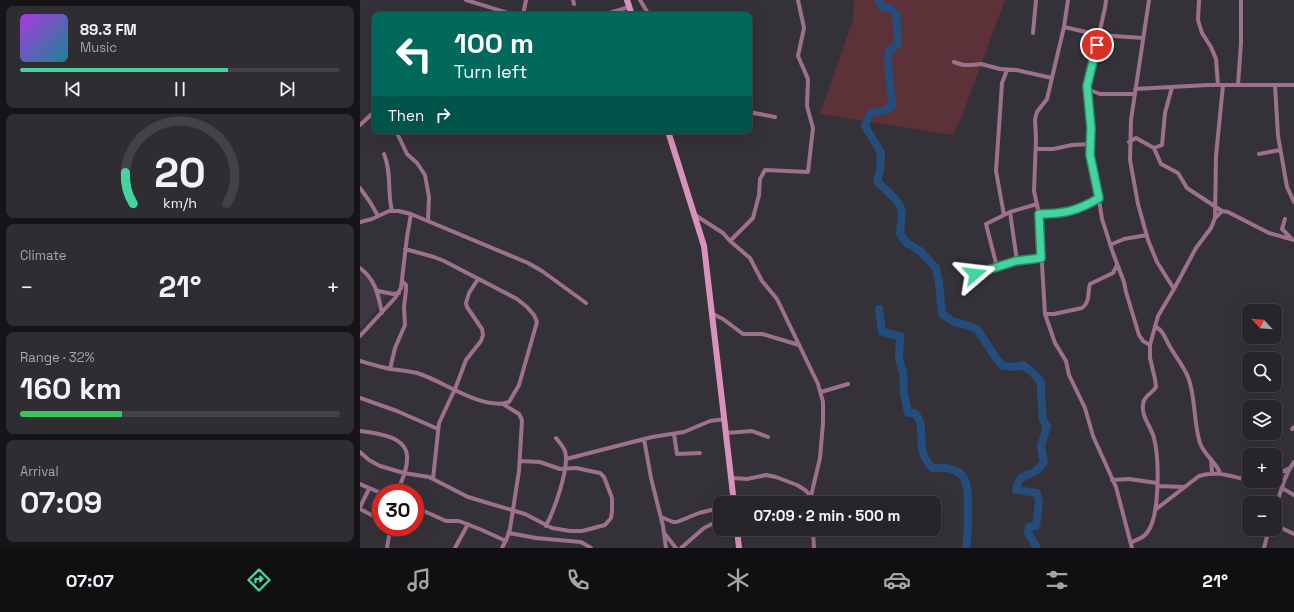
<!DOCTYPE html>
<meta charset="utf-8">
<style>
body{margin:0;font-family:"Space Grotesk",sans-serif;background:#302d32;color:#f1f3f6;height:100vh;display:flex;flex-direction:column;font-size:15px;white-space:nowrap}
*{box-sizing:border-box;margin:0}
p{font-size:13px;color:#a5a5a8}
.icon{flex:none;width:22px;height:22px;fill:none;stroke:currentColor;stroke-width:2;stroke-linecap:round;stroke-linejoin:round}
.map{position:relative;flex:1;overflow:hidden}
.drawer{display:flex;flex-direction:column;gap:6px;padding:6px;background:#161417;width:360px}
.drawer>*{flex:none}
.banner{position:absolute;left:12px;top:12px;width:380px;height:122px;border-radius:8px;box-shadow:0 4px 16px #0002,0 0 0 1px #444247;background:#00695c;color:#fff;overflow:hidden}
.needle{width:26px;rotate:296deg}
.controls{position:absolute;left:882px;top:304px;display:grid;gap:8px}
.controls a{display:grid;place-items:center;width:40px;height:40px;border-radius:8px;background:#28252a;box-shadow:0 4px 16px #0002,0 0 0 1px #444247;font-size:20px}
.speed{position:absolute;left:12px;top:484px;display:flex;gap:8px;font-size:20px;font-weight:700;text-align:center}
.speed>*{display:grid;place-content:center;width:52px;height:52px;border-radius:50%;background:#28252a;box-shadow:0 4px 16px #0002,0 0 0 1px #444247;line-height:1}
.speed .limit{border:6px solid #d22;background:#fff;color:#111}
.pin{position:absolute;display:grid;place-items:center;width:34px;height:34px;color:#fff;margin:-17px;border:2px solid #fff;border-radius:50%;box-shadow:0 1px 4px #0007}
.me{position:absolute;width:44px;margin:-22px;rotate:73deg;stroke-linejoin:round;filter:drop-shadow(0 0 3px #0008)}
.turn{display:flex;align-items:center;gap:14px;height:84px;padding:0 16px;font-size:18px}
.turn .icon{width:52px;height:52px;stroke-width:2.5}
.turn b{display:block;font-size:28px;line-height:34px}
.then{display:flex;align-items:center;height:38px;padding:0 16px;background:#0003;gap:8px;font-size:15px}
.big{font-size:30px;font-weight:700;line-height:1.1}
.drawer .card{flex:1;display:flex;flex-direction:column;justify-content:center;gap:6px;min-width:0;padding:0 14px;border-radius:8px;background:#302d32}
.drawer .dial{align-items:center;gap:0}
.dial svg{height:104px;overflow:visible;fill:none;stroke:#444247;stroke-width:7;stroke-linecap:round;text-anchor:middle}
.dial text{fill:#f1f3f6;stroke:none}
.song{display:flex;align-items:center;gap:12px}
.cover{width:48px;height:48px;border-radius:6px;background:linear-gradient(135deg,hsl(280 70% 55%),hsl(190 70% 35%))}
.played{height:4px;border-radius:2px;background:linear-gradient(90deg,#43d4a0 65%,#444247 65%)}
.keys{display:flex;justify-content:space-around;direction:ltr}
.heat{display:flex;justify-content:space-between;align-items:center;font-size:22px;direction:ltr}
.charge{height:6px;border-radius:3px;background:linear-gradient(90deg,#34c759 32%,#444247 0)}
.trip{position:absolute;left:353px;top:496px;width:228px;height:40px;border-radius:8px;background:#28252a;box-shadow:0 4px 16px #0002,0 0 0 1px #444247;font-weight:700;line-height:40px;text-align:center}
.menu{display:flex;height:64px;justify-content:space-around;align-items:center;background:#100f11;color:#a5a5a8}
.menu .icon{width:28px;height:28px}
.menu .current{color:#43d4a0}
.menu b{font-size:18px;color:#f1f3f6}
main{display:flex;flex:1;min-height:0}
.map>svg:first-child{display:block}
.built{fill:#3f3744}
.green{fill:#5c3137}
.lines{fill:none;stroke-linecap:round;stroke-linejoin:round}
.river{stroke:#244d7b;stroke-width:8}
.street{stroke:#9d708b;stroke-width:4}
.secondary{stroke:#d992be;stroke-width:6}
.route-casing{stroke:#2c8a68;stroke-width:10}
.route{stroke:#43d4a0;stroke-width:7}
</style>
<main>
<section class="drawer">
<div class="card">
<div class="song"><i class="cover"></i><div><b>89.3 FM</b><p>Music</p></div></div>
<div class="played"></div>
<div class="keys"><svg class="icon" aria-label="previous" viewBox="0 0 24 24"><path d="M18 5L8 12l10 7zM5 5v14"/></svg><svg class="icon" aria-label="pause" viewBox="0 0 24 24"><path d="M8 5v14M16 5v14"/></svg><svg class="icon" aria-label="next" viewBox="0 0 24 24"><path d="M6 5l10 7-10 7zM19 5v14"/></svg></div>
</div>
<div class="card dial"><svg viewBox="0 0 100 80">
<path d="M14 69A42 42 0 1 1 86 69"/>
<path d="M14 69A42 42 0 0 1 8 45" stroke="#43d4a0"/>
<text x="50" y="56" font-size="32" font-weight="700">20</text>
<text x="50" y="72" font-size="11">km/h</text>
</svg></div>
<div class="card"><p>Climate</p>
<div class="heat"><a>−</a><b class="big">21°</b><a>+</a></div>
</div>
<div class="card"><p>Range · 32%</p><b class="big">160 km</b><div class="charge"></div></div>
<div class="card"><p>Arrival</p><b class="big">07:09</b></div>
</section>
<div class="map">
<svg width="934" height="548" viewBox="0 0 934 548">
<rect width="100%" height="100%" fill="#353138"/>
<path class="built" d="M 0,272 L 28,294 L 0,330 Z"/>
<path class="green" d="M 494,0 L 645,0 L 602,116 L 592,135 L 460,114 L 493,20 Z"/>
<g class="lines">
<path class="river" d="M 518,0 L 522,7 L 530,8 L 536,14 L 538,44 L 529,50 C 526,66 531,89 532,106 L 523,111 L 510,113 L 505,126 L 521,153 L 520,170 L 517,181 C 523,189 539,199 541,209 C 543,216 540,227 540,234 L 547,243 L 560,251 L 576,268 L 579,283 L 582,314 L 594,322 L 606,325 L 617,329 L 636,358 L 643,366 L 656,367 L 663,365 L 672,372 L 681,382 L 681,394 L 683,420 L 687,425 L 681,447 L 684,462 C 681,466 678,470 674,472 C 662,478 660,474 656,490 L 677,493 L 679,502 L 676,526 L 669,527 L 668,533 L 677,548
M 519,309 L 522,332 L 540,336 L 539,359 L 543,372 L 544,394 L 548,413 L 555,413 C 567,427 556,446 567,461 C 568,464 571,466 573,468 C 608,465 608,482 608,511 C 608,523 608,536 606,548"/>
<path class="street" d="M 106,0 L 155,15
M 213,0 L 214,4
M 280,0 L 289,15
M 708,0 L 704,27 L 687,99 L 677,112 L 675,119 L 676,139 L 674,191 L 679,214 L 685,314 L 695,343 L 706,361 L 709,375 L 725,408 L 733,436 L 756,487 L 772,548
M 746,0 L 745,8 L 727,86 L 731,128 L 730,155 L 735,174 L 742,219 L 753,253 L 764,282 L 766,292 L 779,335 L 783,341 L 790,345
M 789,0 L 771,120 L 770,160 L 778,204 L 788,240 L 797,262 L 814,289
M 839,0 L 838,20 L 842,33 L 851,47 L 856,59 L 858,85
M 163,15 L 166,0
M 243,15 L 269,7
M 704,27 L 739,35 L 783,38
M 673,33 L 676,0
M 594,62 L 603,65 L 612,65 L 621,64 L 640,69 L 656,70 L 692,78
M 878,85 L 881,43 L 881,0
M 915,85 L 918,136 L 927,187 L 934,202
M 727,89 L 740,94 L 775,94
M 775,89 L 848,85 L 934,85
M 389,112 L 415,117
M 0,125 L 15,111
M 36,131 L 47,154 L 57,163 L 65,175 L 69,197 L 68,221
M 769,142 L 776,138 L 794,148 L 801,164 L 818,173 L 827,188 L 862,211
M 794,148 L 802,145 L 805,113 L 812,87
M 676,149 L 693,149 L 712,145 L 731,144
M 24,154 C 32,173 27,192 32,211
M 899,154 L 920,150
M 0,188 L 10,202 L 18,216
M 650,212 L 657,261
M 679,214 C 703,214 718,211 739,198
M 335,215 L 363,233 L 370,241 L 390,258 L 402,281 L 417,299 L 458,384 L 463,402 L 463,423 L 460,458 L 451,496
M 644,215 L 636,171 L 642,83 L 647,70
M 855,218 L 856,156 L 863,85
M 925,219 L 922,229 L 931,238
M 0,222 L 12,219 L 29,211 L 39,211 L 51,214 L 168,263 L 182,271 L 226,303
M 370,241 L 393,218 L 399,195 L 400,179 L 405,170 L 448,172 L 453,128 L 447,106 L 448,79 L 438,56 L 444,28 L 438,0
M 750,245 L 764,239 L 787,235
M 637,267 L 626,224 L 650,212 L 677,204
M 0,268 C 16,280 18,295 22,313
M 615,273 L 657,261 L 681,257
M 18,291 L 33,294 L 39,293
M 351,313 L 363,319 L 383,334 L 402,334 L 439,345
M 685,314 L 694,314 L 722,308 C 731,301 727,293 730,284 L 753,273 L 757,265
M 795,326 C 805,333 803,335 809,345 C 815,356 823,365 828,377 C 836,397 833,421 840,443 C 844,455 856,462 860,473
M 0,336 L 35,298 L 41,288 L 47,237 L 51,214
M 0,361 C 10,364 20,367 30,369 C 39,370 48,371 57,373 C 84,381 122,411 149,402 L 159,385 L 177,322 L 174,315 L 167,307 L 157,299 L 84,261 L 74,257 L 45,249
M 30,369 L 35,348 L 45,325 L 44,307 L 46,290 L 46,285 L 42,281
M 461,392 L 488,384
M 0,398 L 37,411 L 78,429
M 932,429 L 934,427
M 0,431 C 16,433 47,436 47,457 C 48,469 41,482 37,493
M 366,433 L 392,431 L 408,437
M 314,434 L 317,454 L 340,453
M 284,439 L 291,478 L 303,526 L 306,548
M 0,452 L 9,460 L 20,466 L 44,473 L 69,477 L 108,497 L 165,514 L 192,528 L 210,531 L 222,531 L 245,525 L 251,518 L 252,511 L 252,498 L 244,477 L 240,473 L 216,468 L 200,469 L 180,462 L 160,461
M 206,459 L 292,437 L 324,432 L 350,421 L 365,419
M 851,459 L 852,473
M 915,475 L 930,468
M 372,478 L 387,479 L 406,475 L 416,477 L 437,485 L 445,490 L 451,496 L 453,503
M 73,479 L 79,423 L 95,389 L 106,360 L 121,341 L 123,335 L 122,329 L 107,307 L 106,303 L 109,293 L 118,279
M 752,480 L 769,479 L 797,483
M 0,484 L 21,493
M 797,486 L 824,487
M 922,488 L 934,495
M 0,507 L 9,489
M 55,507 L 86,521 L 99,521 L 122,530 L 146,541
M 0,509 L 21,520
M 795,510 L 839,476 C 858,470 871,477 889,480
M 915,510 C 920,494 924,476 934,462
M 301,517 L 313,522 L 317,522 L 339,513 L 360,508
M 915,525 L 934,534
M 186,526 C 194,510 210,468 205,451 C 203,446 199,442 196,438
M 453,529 L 454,548
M 149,533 L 176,538 L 221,542 L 231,548
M 304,533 L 316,548
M 772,542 C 776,540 782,538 785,535 C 801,520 799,458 794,438 C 791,426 781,417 783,404 C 784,395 792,394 796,387 L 795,379 L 790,358 L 790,345 L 798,316 L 814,289 L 836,248 L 851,228 L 855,218 L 862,211 L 868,212 L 909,233 L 934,240
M 27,548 L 30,530 L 29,527
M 95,548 L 108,524
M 142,548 L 147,538 L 150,529 L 159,471 L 162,420 L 159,414 L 143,404
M 321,548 L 344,528 L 360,520
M 904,548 L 909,529"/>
<path class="secondary" d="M 267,0 L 272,15
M 308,131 L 344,246 L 374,503
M 377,529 L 379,548"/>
</g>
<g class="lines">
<defs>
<path id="route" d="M 615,274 L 656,261 L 681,258 L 679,214 C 703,214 718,211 739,198 L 730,155 L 731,128 L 727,86 L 737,45"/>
</defs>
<use href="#route" class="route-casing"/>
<use href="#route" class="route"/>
</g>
</svg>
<div class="controls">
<a><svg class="needle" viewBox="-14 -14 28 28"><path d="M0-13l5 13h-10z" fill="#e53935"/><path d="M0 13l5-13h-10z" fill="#a5a5a8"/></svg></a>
<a><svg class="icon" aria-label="search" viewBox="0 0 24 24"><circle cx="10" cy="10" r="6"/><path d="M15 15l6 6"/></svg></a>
<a><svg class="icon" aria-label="layers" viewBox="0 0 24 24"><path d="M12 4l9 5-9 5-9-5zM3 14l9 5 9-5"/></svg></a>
<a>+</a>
<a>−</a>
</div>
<div class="speed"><div class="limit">30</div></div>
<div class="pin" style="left:737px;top:45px;background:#d93025"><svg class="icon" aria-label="arrive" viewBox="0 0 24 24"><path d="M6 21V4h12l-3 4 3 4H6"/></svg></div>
<svg class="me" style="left:615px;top:274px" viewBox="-20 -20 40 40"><path d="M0-17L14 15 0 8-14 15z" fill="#43d4a0" stroke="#fff" stroke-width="4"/></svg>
<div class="trip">07:09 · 2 min · 500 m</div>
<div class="banner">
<div class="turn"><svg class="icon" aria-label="left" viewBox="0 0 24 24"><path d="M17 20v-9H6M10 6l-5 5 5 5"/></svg><div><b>100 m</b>Turn left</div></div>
<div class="then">Then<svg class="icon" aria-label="right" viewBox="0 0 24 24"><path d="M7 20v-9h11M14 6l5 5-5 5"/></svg></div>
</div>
</div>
</main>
<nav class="menu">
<b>07:07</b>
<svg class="icon current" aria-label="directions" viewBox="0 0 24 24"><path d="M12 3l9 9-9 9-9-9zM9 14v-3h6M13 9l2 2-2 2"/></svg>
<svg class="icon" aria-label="music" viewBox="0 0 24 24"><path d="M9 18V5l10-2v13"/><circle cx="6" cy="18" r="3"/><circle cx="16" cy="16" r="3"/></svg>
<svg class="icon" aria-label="phone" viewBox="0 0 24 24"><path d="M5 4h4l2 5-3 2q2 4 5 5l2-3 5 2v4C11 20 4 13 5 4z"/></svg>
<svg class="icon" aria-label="climate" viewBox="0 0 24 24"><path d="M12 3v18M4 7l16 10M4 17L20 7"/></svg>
<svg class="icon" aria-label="car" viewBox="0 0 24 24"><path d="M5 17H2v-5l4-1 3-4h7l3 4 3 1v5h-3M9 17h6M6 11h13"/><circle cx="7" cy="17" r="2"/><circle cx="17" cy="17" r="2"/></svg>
<svg class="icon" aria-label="filters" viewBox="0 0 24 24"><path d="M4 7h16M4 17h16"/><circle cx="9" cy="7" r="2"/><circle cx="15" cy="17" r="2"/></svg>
<b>21°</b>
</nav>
